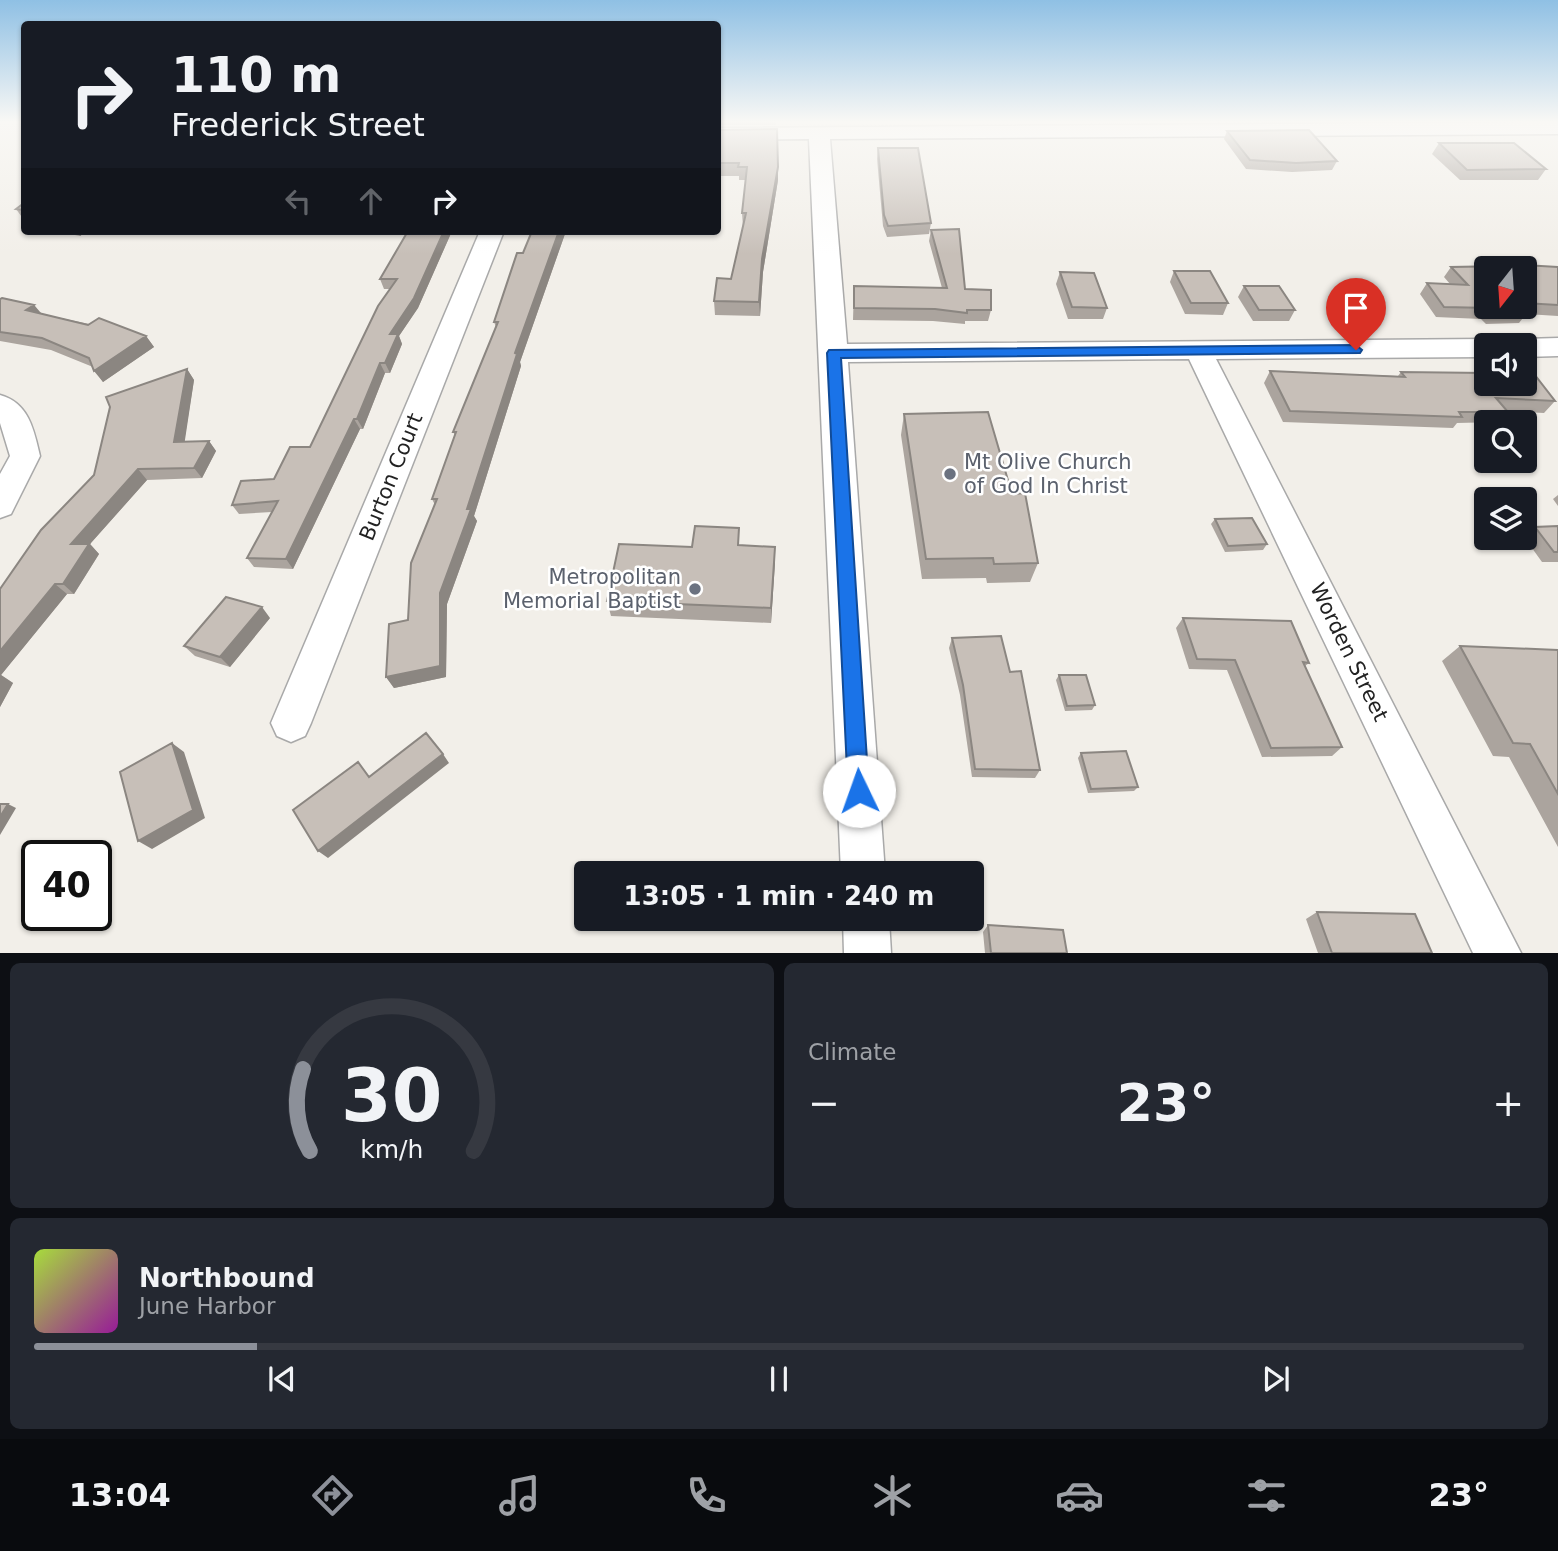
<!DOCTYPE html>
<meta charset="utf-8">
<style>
body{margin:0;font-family:"DejaVu Sans",sans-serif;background:#242831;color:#f1f3f6;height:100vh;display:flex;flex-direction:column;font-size:26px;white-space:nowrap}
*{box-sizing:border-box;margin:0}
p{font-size:23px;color:#9ea1a6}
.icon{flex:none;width:38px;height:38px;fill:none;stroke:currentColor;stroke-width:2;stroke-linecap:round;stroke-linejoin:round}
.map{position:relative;height:953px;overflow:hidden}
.side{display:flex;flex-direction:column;gap:10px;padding:10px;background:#0d0f14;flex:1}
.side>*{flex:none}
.guide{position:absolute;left:21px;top:21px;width:700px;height:214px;border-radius:7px;box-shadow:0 2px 5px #0004;background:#171b24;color:#f1f3f6;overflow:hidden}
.needle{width:46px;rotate:197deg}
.tools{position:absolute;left:1474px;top:256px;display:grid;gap:14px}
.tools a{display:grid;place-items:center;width:63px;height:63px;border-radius:7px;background:#171b24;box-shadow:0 2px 5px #0004;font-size:35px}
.speed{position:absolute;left:21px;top:840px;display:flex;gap:14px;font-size:35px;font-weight:700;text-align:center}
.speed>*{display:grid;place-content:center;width:91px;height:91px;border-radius:50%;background:#171b24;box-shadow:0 2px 5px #0004;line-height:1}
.speed .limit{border:4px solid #111;border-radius:10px;background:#fff;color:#111}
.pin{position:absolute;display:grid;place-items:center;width:60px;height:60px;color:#fff;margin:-72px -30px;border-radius:50% 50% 50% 0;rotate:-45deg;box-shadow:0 0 7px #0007}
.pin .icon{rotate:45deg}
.me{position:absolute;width:77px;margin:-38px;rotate:357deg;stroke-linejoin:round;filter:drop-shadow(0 0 5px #0008)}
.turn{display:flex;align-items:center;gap:24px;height:147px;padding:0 35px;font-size:32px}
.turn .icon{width:91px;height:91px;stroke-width:2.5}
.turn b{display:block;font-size:49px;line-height:60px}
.lanes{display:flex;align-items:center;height:66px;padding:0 35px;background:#0003;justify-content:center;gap:35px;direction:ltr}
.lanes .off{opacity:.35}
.big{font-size:52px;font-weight:600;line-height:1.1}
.side .widget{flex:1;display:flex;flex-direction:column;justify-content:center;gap:10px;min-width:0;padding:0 24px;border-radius:10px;background:#242831}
.side .dial{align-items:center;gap:0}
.dial svg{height:182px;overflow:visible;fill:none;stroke:#363941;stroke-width:7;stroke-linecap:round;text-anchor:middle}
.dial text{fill:#f1f3f6;stroke:none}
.song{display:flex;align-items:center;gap:21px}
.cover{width:84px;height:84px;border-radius:10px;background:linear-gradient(135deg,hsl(80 70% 55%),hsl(300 70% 35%))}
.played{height:7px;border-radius:4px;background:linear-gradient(90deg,#8c9099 15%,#363941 15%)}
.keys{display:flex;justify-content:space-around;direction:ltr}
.heat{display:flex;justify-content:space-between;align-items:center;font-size:38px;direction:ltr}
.side .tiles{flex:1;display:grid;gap:10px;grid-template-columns:1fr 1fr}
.widget:last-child{grid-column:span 2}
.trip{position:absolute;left:574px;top:861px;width:410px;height:70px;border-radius:7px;background:#171b24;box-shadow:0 2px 5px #0004;font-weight:600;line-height:70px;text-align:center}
.tab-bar{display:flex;height:112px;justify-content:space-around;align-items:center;background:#090b0e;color:#9ea1a6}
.tab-bar .icon{width:49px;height:49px}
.tab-bar .active{color:#8c9099}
.tab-bar b{font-size:32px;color:#f1f3f6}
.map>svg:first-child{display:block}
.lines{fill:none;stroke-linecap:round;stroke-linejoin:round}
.minor-casing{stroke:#a9a9a9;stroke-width:3}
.minor{fill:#fff;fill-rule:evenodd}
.wall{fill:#aba49e;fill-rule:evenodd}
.shaded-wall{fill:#8b8681}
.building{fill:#c7bfb8;stroke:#8b8681;stroke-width:2}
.route{fill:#1a73e8;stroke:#114b97;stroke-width:2}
.worship-dot{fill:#6b7280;stroke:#fff;stroke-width:2.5}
.labels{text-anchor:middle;stroke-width:5;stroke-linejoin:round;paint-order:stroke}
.worship-label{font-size:21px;fill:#5b616d;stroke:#fff;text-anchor:start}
.street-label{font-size:21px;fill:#222;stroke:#fff}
</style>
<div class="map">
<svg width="1558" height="953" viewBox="0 0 1558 953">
<rect width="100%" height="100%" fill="#f2efe9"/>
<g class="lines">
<defs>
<path id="minor" d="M 1558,122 L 1558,134 L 830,139 L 847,344 L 1486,339 L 1496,342 L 1498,345 L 1486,345 L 1486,357 L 1216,359 L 1521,953 L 1473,953 L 1189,359 L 848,362 L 885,873 L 841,873 L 809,139 L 718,140 L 718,128 Z
M 480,231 L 504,231 L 311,723 L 305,736 L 291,742 L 277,736 L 271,723 Z
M 1558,338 L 1558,356 L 1524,357 L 1524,345 L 1512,345 L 1524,339 Z
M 0,395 C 29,403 34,430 40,456 L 11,514 L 0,518 L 0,474 L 10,456 L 0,423 Z
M 843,919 L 889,919 L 891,953 L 844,953 Z"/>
</defs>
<use href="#minor" class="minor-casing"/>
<use href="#minor" class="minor"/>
</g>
<path class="wall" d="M 718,121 L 776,121 L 776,125 L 718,125 Z
M 1210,121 L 1290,121 L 1211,122 Z
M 718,130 L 778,180 L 763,272 L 760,316 L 715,315 L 714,301 L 731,279 L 743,227 L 742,213 L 746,180 L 739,180 L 739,176 L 718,176 Z
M 1227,131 L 1337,161 L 1332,170 L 1292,172 L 1246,169 L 1224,139 Z
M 1439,143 L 1546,169 L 1538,180 L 1460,180 L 1432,154 Z
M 878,148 L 931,223 L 929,234 L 887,237 L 883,226 L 877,159 Z
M 24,203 L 24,220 L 16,209 Z
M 931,230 L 965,289 L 991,310 L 988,321 L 965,321 L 965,324 L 933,321 L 853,320 L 854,286 L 942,288 L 929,241 Z
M 55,231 L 87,231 L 80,236 Z
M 408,231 L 452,231 L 418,308 L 399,336 L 402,344 L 390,373 L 385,373 L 363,429 L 360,429 L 293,569 L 254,567 L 247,558 L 272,512 L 239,514 L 232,505 L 274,479 L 310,447 L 390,289 L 384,289 L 380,279 Z
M 532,231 L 566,231 L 520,362 L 521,366 L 474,516 L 477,521 L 447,604 L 446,677 L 394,688 L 386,677 L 408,620 L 435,505 L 432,499 L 455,435 L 453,432 L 496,327 L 494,322 Z
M 1505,264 L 1558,267 L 1558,316 L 1526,314 L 1519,323 L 1486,324 L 1481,319 L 1436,317 L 1420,294 L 1427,283 L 1450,284 L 1444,277 L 1451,267 L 1504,266 ZM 1524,268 L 1524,306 L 1486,306 Z
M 1174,271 L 1228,303 L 1223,315 L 1185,314 L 1170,282 Z
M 1060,272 L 1107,308 L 1103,319 L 1068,319 L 1056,284 Z
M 1244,286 L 1295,310 L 1289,321 L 1253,321 L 1238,297 Z
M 0,299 L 34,305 L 42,314 L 146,336 L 154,347 L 103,382 L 93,367 L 51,350 L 0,341 Z
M 187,369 L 194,380 L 184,442 L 209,441 L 216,451 L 202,478 L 147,480 L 90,544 L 99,554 L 74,594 L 67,594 L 1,675 L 13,683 L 0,707 L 0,589 Z
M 1270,371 L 1398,376 L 1401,372 L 1555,401 L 1544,413 L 1507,411 L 1508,412 L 1499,422 L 1457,423 L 1453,428 L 1283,422 L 1264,383 Z
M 904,414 L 1012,494 L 1038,563 L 1030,582 L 987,583 L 986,578 L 922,579 L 901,435 Z
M 1558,495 L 1558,506 L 1553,499 Z
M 1215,519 L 1267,544 L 1263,550 L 1225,552 L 1211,524 Z
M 1558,526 L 1558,562 L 1542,562 L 1524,537 L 1524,536 L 1535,527 Z
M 740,545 L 775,547 L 771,623 L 611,616 L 607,601 L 692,547 Z
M 270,618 L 230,667 L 195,656 L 184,646 Z
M 1183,618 L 1309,663 L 1305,666 L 1342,747 L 1332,756 L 1262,757 L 1227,670 L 1189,669 L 1176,628 Z
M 952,638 L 1040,770 L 1035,778 L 972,777 L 960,695 L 949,648 Z
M 1460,646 L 1558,650 L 1558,847 L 1509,757 L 1493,756 L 1442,661 Z
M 1059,675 L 1095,705 L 1092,710 L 1065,711 L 1056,680 Z
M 1081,753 L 1138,787 L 1134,791 L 1088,793 L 1078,758 Z
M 1317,912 L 1432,953 L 1318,953 L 1306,919 Z
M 988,925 L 1067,953 L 985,953 L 983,932 Z"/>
<path class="shaded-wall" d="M 778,167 L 778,180 L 763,272 L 760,316 L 759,302 L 762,259 Z
M 77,231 L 87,231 L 80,236 Z
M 444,231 L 452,231 L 418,308 L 399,336 L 402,344 L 390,373 L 385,363 L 390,334 Z
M 559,231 L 566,231 L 520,362 L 521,366 L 474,516 L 477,521 L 447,604 L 446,677 L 394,688 L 386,677 L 440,593 L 515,353 Z
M 34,305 L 43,316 L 26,310 Z
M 146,336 L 154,347 L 103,382 L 94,371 Z
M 380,363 L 385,373 L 363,429 L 357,419 Z
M 187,369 L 194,380 L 183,453 L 174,442 Z
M 354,419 L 360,429 L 293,569 L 286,559 Z
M 209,441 L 216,451 L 202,478 L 194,468 Z
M 138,469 L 147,480 L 90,544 L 99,554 L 74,594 L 63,584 L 71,544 Z
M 775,547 L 775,563 L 771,623 L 771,608 Z
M 55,584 L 67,594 L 1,675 L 13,683 L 0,707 L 0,651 Z
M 262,607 L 270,618 L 230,667 L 220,657 Z
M 172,743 L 184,752 L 205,818 L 152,849 L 138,841 Z
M 443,754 L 449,763 L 328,858 L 318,851 Z
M 8,804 L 16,808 L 0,835 L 0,817 Z"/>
<path class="building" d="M 777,129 L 778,167 L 762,259 L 759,302 L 714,301 L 717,278 L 731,279 L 746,213 L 742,213 L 747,167 L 738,167 L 739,163 L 718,163 L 718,130 Z
M 1309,130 L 1337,161 L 1296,163 L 1250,160 L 1227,131 Z
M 1439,143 L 1514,143 L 1546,169 L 1467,170 Z
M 878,148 L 918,148 L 931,223 L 888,226 L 884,215 Z
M 24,203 L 24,210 L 16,209 Z
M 959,229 L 965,289 L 991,290 L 991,310 L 967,310 L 967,313 L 935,309 L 854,308 L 854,286 L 947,288 L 931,230 Z
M 408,231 L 444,231 L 414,298 L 390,334 L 398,334 L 385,363 L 380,363 L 357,419 L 354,419 L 286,559 L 247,558 L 278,501 L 232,505 L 241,481 L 274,479 L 290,447 L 310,447 L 378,306 L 397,279 L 380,279 Z
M 532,231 L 559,231 L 515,353 L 517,354 L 467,509 L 471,509 L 440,593 L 440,666 L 386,677 L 389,624 L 408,620 L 411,563 L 437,499 L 432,499 L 456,432 L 453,432 L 498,322 L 494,322 L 517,253 L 523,253 Z
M 1505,264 L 1558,267 L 1558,305 L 1524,303 L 1524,268 L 1486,268 L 1486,306 L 1521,306 L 1527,313 L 1494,313 L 1490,308 L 1444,307 L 1427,283 L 1468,285 L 1451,267 L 1507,266 Z
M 1174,271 L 1210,271 L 1228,303 L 1191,303 Z
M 1060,272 L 1094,273 L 1107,308 L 1072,307 Z
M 1244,286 L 1279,286 L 1295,310 L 1259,310 Z
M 2,298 L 34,305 L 26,310 L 88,325 L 99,318 L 146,336 L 94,371 L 89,358 L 42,338 L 0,332 L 0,299 Z
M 187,369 L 174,442 L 209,441 L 194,468 L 138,469 L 71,544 L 89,544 L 63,584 L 55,584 L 0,651 L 0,589 L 41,530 L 94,475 L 110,407 L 106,397 Z
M 1524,370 L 1531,370 L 1555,401 L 1496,398 L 1508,412 L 1459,412 L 1462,417 L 1290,411 L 1270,371 L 1405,377 L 1401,372 L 1486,373 L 1486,383 L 1524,383 Z
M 988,412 L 1012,494 L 1025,493 L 1038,563 L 994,564 L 993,558 L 926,559 L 904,414 Z
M 1252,518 L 1267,544 L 1228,546 L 1215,519 Z
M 695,526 L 739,528 L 738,545 L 775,547 L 771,608 L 607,601 L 619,544 L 692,547 Z
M 1558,526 L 1558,552 L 1554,552 L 1535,527 Z
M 226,597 L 262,607 L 220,657 L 184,646 Z
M 1183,618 L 1291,621 L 1309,663 L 1303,662 L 1342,747 L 1271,748 L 1235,660 L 1197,659 Z
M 1001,636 L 1010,672 L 1021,671 L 1040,770 L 975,769 L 963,685 L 952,638 Z
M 1460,646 L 1558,650 L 1558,794 L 1530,744 L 1513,743 Z
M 1059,675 L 1086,675 L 1095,705 L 1067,706 Z
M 426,733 L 443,754 L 318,851 L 293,810 L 358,762 L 369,777 Z
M 172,743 L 193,810 L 138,841 L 120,772 Z
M 1126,751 L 1138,787 L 1091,789 L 1081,753 Z
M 0,804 L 8,804 L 0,817 Z
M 1317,912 L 1415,914 L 1432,953 L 1332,953 Z
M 988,925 L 1063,930 L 1067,953 L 991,953 Z"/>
<linearGradient id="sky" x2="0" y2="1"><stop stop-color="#8fc0e4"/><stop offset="0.48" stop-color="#f9f8f5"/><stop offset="1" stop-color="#f9f8f5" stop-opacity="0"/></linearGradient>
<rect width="1558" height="254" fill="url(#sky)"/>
<path class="route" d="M 1356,345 L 1362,350 L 1360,353 L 841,358 L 869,791 L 866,798 L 859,801 L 851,798 L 848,791 L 827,353 L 829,350 Z"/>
<g class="worship-dot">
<circle cx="950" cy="474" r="7"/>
<circle cx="695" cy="589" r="7"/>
</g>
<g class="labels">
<g class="worship-label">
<text x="964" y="469">Mt Olive Church<tspan x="964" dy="24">of God In Christ</tspan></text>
<text x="681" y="584" text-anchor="end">Metropolitan<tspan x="681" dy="24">Memorial Baptist</tspan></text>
</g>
<g class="street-label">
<text transform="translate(391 477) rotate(-68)" y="7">Burton Court</text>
<text transform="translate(1349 652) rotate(64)" y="7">Worden Street</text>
</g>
</g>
</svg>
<div class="tools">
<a><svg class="needle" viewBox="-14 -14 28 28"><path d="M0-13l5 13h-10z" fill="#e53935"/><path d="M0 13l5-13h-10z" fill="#9ea1a6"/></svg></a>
<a><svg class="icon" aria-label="sound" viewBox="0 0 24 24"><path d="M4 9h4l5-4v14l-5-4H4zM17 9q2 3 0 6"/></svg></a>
<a><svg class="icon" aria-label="search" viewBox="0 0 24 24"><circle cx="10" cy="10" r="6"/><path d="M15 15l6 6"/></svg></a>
<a><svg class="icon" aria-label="layers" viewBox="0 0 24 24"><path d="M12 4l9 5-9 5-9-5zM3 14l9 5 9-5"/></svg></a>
</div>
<div class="speed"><div class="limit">40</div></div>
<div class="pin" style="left:1356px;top:350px;background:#d93025"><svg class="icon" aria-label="arrive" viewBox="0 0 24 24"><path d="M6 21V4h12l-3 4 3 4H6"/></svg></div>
<svg class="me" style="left:859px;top:791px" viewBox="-20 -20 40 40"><circle r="19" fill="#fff"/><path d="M0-13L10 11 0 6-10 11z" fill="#1a73e8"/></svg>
<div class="trip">13:05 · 1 min · 240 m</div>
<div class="guide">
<div class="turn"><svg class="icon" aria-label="right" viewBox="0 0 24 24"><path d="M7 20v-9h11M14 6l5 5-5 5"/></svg><div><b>110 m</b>Frederick Street</div></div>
<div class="lanes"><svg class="icon off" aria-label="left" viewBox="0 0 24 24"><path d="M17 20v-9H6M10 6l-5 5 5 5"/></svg><svg class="icon off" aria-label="ahead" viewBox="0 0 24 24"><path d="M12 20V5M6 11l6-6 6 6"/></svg><svg class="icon" aria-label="right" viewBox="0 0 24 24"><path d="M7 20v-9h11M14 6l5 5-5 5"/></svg></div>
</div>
</div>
<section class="side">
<div class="tiles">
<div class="widget dial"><svg viewBox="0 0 100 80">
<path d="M14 69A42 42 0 1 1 86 69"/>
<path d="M14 69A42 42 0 0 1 11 33" stroke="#8c9099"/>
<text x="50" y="56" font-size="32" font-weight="700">30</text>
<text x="50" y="72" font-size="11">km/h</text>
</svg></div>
<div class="widget"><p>Climate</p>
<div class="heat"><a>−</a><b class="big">23°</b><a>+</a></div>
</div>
<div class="widget">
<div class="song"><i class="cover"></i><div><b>Northbound</b><p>June Harbor</p></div></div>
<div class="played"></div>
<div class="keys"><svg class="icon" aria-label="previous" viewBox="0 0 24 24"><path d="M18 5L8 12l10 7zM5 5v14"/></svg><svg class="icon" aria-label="pause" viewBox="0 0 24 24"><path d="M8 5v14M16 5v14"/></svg><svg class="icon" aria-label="next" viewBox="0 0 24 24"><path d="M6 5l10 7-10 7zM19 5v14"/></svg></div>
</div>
</div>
</section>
<nav class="tab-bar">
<b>13:04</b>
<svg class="icon active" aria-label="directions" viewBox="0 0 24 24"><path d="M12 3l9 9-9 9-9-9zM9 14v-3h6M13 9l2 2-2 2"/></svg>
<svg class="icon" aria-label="music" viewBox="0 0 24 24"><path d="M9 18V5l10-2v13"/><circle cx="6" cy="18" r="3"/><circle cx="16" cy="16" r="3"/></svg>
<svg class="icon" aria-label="phone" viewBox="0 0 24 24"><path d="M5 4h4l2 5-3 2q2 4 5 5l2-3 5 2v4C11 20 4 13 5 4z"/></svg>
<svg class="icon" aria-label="climate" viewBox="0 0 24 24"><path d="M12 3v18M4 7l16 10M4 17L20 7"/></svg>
<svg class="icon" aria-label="car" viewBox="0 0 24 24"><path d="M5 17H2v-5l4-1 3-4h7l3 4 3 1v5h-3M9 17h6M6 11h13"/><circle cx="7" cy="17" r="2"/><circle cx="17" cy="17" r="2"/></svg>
<svg class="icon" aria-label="filters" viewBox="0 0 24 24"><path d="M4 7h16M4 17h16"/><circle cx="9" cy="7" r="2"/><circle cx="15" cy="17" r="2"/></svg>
<b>23°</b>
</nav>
